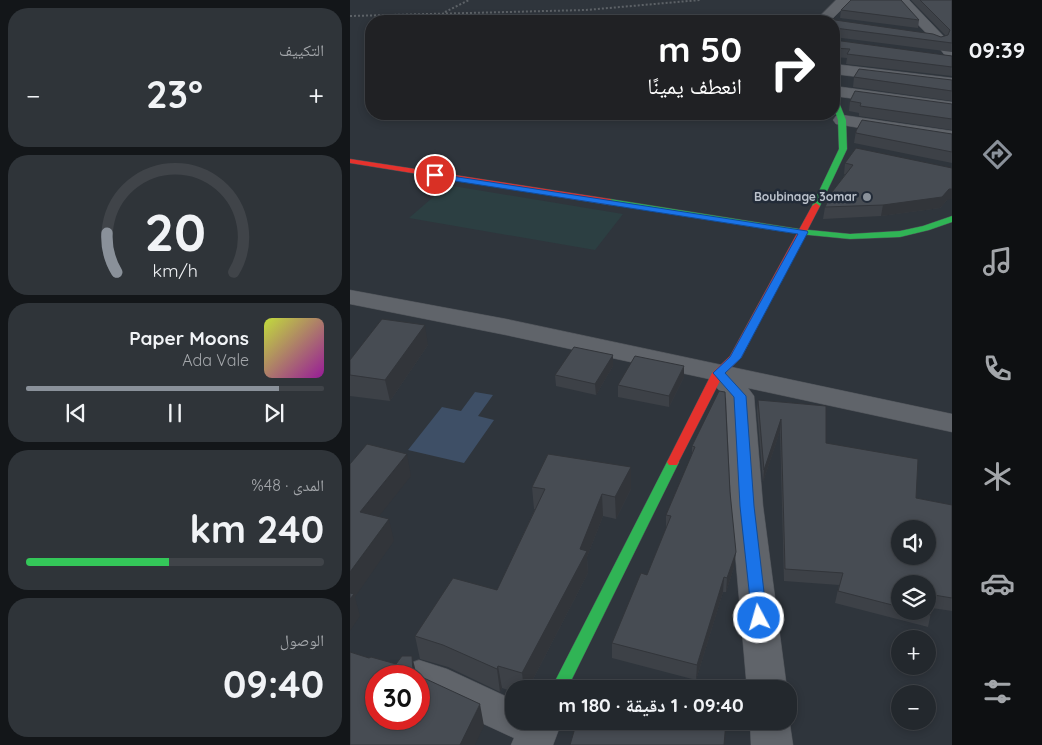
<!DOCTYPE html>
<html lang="ar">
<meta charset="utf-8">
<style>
body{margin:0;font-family:Quicksand,"Noto Naskh Arabic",sans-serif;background:#2f3439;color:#f1f3f6;direction:rtl;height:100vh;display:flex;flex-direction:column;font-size:19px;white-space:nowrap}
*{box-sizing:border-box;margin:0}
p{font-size:16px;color:#a3a6aa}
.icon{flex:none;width:28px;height:28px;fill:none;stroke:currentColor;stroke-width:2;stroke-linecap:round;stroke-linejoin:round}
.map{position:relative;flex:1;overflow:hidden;direction:ltr}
.panel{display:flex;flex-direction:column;gap:8px;padding:8px;background:#131619;width:350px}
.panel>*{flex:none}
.banner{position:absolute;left:15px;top:15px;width:475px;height:105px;border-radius:20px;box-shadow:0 2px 8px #0003,0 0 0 1px #404449;direction:rtl;background:#202124;color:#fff;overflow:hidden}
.fabs{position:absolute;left:541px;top:520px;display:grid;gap:10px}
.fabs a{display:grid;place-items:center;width:45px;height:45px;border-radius:50%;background:#23282d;box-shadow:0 2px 8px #0003,0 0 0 1px #404449;font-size:25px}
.speed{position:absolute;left:15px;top:665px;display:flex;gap:10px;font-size:25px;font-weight:700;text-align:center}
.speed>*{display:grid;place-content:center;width:65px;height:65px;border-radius:50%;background:#23282d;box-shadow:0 2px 8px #0003,0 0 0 1px #404449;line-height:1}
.speed .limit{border:8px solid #d22;background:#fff;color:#111}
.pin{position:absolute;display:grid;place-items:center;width:42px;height:42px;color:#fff;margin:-21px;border:2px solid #fff;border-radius:50%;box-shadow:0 1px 5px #0007}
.me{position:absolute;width:55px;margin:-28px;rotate:354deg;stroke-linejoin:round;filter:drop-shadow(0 0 4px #0008)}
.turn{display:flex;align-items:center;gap:18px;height:105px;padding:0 15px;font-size:22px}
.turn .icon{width:65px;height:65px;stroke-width:2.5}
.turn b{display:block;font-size:35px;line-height:42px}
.big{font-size:38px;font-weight:700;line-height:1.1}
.panel .widget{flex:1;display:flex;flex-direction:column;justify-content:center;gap:8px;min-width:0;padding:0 18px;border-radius:20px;background:#2f3439}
.panel .dial{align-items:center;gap:0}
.dial svg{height:130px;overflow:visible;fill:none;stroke:#404449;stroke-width:7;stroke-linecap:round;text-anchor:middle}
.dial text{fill:#f1f3f6;stroke:none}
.song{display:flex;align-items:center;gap:15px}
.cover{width:60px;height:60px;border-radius:8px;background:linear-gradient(135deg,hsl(70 70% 55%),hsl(300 70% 35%))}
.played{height:5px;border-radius:2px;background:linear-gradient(90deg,#8a919a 85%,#404449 85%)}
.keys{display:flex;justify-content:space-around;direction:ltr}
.heat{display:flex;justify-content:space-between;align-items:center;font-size:28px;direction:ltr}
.charge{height:8px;border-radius:4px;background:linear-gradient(90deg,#34c759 48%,#404449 0)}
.trip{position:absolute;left:155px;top:680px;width:292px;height:50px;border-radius:20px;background:#23282d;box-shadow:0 2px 8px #0003,0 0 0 1px #404449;font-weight:700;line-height:50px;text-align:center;direction:rtl}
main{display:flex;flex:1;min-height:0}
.menu{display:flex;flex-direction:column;width:90px;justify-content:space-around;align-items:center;background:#0e1012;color:#a3a6aa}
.menu .icon{width:35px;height:35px}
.menu .on{color:#8a919a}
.menu b{font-size:22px;color:#f1f3f6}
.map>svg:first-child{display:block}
.green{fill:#2c3f42}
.water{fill:#3e4f66}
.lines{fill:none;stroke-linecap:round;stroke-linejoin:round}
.street-casing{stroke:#4d5157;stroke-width:1}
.fast-casing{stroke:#4d5157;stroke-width:1}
.jam-casing{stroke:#4d5157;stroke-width:1}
.path{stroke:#5d6267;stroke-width:2;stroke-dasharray:2 2;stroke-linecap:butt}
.street{fill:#60646a;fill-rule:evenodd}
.fast{fill:#30b455;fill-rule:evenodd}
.jam{fill:#e5322d;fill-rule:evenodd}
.wall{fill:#3d4147;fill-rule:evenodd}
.shaded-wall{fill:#32353a}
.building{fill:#474c53;stroke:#32353a;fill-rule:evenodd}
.route{fill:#1a73e8;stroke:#114b97}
.poi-dot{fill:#8a919a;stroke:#222b38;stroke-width:2}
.labels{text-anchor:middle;stroke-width:5;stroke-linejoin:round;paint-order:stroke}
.far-poi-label{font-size:12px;font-weight:bold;fill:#bbc2cc;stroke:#222b38;text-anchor:end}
</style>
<main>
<nav class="menu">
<b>09:39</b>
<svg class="icon on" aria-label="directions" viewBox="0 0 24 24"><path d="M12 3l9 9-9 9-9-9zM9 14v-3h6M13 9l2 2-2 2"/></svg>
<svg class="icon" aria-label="music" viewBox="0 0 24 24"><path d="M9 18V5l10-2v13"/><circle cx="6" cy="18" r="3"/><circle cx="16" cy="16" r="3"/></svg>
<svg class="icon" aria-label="phone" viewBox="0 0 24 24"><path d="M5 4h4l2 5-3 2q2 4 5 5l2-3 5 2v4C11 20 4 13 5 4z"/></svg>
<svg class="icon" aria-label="climate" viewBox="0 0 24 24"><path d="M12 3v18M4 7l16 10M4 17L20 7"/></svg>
<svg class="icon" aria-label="car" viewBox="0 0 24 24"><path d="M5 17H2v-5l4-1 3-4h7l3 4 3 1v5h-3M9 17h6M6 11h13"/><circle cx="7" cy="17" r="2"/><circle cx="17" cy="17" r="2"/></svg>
<svg class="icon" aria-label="filters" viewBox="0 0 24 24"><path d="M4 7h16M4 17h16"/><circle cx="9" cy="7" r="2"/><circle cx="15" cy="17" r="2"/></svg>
</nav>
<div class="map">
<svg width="602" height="745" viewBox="0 0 602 745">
<rect width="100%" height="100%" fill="#2f353c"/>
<path class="green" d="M 97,185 L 273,214 L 245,250 L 59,218 Z"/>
<path class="water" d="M 125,392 L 143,395 L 128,416 L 144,420 L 114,463 L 58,450 L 92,407 L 111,411 Z"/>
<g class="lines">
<defs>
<path id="street" d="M 486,0 L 501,0 L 480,21 L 465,21 Z
M 544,0 L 559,0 L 602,45 L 602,60 L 597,58 L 583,40 Z
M 484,64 L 602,78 L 602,88 L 484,74 Z
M 484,86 L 602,102 L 602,112 L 484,96 Z
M 492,115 L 602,131 L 602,143 L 486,124 L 483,120 L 486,116 Z
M 0,290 L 156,319 L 602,414 L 602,432 L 398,388 L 404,396 L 413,506 L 437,689 L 397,689 L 381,506 L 376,398 L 359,379 L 156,335 L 0,304 Z
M 69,660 L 97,669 L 164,700 L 164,721 L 212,721 L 203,745 L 161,745 L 164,738 L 69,694 L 69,676 L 50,676 L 55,665 Z
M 439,718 L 443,745 L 401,745 L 400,721 L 439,721 Z"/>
<path id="fast" d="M 484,98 L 488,100 L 496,120 L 497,149 L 470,206 L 466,209 L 462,206 L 489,149 L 488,120 L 484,108 Z
M 260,199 L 449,229 L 500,234 L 550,231 L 573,226 L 602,216 L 602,222 L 579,230 L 550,237 L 500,239 L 449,234 L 257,204 L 257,200 Z
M 323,458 L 327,459 L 329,462 L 217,689 L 201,689 L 317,462 L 319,459 Z"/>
<path id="jam" d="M 0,159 L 260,199 L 264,202 L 260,205 L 0,163 Z
M 466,203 L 470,206 L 391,358 L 373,375 L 327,465 L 319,465 L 317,462 L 362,373 L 380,356 L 462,206 Z"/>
</defs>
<use href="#street" class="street-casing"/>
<use href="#fast" class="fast-casing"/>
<use href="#jam" class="jam-casing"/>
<path class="path" d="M 95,12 L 119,0
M 0,16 L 236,10 L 350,0"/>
<use href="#street" class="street"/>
<use href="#fast" class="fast"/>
<use href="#jam" class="jam"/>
</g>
<path class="wall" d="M 561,0 L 602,0 L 602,52 L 484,37 L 484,38 L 484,21 L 485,20 L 591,37 L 596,36 Z
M 491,10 L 569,20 L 568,28 L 490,18 Z
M 484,40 L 602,56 L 602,76 L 496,64 L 497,58 L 484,57 Z
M 504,77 L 602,80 L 602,101 L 503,87 Z
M 500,101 L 602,104 L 602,130 L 509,116 L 509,113 L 499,111 Z
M 506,131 L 602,134 L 602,163 L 504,143 Z
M 495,163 L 602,168 L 597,200 L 590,208 L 531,216 L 473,219 L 475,207 L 495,174 L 494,174 Z
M 78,345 L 40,401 L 0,396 L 0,360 Z
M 263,366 L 246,395 L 206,386 L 205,375 Z
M 334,377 L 319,407 L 268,397 L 268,385 Z
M 369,391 L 380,492 L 384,567 L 376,592 L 373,592 L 346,680 L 262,658 L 262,643 L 297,575 L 316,529 L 316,515 L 342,454 L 342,446 Z
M 408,400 L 476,443 L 566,498 L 602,505 L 602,611 L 582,608 L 578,627 L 485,603 L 489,585 L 434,581 L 430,431 L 413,482 L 407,411 ZM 550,584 L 578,611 L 550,611 Z
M 182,487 L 281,489 L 266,519 L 253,516 L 237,557 L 238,573 L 178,689 L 164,689 L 164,692 L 152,688 L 150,692 L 98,667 L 70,659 L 65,636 L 147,590 L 185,509 L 184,509 Z"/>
<path class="shaded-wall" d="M 599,189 L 602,189 L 602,199 L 597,200 L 590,208 L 531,216 L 533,205 Z
M 75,325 L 78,345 L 40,401 L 35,380 Z
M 263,355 L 263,366 L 246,395 L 245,384 Z
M 334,366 L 334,377 L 319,407 L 319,396 Z
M 431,419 L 430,431 L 413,482 L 414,470 Z
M 57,454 L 61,476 L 15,534 L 10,512 Z
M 281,467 L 281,489 L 266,519 L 265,497 Z
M 252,494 L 253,516 L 237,557 L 238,573 L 178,689 L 174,689 L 172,673 Z
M 39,519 L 44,541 L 5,597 L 10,616 L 0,631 L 0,572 Z
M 386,552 L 384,567 L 376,592 L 377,578 Z
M 374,577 L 373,592 L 346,680 L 347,665 Z
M 62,656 L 67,676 L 63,673 Z
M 148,666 L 152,688 L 150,692 L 147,669 Z
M 130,704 L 134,726 L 125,745 L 110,745 Z"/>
<path class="building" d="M 501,0 L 551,0 L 569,20 L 491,10 Z
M 570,0 L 602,0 L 602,43 L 485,28 L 484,32 L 484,21 L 479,21 L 483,18 L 485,20 L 583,34 L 591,37 L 598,35 L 600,30 Z
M 484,40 L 602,56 L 602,67 L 497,54 L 500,49 L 484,48 Z
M 509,69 L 602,80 L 602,91 L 504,77 Z
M 505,91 L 602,104 L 602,119 L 510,106 L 511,103 L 500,101 Z
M 512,120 L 602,134 L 602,152 L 506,133 L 506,131 Z
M 506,148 L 602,168 L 602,189 L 599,189 L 592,197 L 533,205 L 475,207 L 482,192 L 503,165 L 495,163 Z
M 32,319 L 75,325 L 35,380 L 0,375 L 0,360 Z
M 224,347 L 263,355 L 245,384 L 205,375 Z
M 285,356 L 334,366 L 319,396 L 268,385 Z
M 369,391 L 375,392 L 380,492 L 386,552 L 377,578 L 374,577 L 347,665 L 262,643 L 291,573 L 297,575 L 321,516 L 316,515 L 345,447 L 342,446 Z
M 408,400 L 476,406 L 476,443 L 568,459 L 566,498 L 602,505 L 602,598 L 584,595 L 581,615 L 566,611 L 578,611 L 578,584 L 550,584 L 550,607 L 488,591 L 493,573 L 435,569 L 431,419 L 414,470 ZM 550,529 L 578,529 L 578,556 L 550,556 Z
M 17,444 L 57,454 L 10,512 L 39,519 L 0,572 L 0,464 Z
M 198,454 L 281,467 L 265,497 L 252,494 L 230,549 L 237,551 L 172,673 L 148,666 L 147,669 L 93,645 L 65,636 L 103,578 L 147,590 L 195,489 L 182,487 Z
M 0,593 L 4,594 L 0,599 Z
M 0,652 L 19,658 L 21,657 L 46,664 L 52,656 L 62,656 L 63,673 L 130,704 L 110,745 L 0,745 ZM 26,676 L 69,676 L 69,719 L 26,719 Z
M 227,721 L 376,721 L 374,745 L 220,745 Z"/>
<path class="route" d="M 82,173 L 457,231 L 458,232 L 391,358 L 375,373 L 396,396 L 404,506 L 417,618 L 415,623 L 409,625 L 404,623 L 402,618 L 390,506 L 384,397 L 363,373 L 380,357 L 448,234 L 85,178 L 81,175 Z"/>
<circle class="poi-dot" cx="517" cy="197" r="5"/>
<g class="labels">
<g class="far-poi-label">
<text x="507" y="201">Boubinage 3omar</text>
</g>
</g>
</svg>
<div class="fabs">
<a><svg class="icon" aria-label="sound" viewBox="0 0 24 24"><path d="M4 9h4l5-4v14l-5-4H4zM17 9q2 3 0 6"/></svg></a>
<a><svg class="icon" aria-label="layers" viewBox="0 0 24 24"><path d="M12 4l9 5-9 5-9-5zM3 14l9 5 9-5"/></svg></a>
<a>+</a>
<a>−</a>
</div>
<div class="speed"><div class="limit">30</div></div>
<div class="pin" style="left:85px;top:175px;background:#d93025"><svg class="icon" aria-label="arrive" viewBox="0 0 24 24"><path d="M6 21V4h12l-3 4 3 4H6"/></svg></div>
<svg class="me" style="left:409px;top:618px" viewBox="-20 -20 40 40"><circle r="17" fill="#1a73e8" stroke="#fff" stroke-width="3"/><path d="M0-11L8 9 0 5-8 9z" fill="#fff"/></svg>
<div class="trip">09:40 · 1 دقيقة · 180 m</div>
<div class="banner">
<div class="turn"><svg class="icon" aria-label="right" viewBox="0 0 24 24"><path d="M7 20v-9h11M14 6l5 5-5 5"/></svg><div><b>50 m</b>انعطف يمينًا</div></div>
</div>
</div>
<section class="panel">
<div class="widget"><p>التكييف</p>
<div class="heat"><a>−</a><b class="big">23°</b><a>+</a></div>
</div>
<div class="widget dial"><svg viewBox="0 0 100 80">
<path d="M14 69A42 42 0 1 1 86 69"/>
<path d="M14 69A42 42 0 0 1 8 45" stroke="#8a919a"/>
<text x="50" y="56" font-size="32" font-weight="700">20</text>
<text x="50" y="72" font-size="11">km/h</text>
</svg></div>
<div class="widget">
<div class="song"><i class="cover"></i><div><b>Paper Moons</b><p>Ada Vale</p></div></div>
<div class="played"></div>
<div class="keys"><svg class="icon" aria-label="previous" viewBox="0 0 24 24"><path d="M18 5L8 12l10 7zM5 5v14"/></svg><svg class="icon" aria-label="pause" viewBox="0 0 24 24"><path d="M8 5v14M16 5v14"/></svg><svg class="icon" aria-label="next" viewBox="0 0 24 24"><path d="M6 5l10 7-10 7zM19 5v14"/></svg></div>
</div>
<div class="widget"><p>المدى · 48%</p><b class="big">240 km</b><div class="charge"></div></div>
<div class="widget"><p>الوصول</p><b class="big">09:40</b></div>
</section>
</main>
